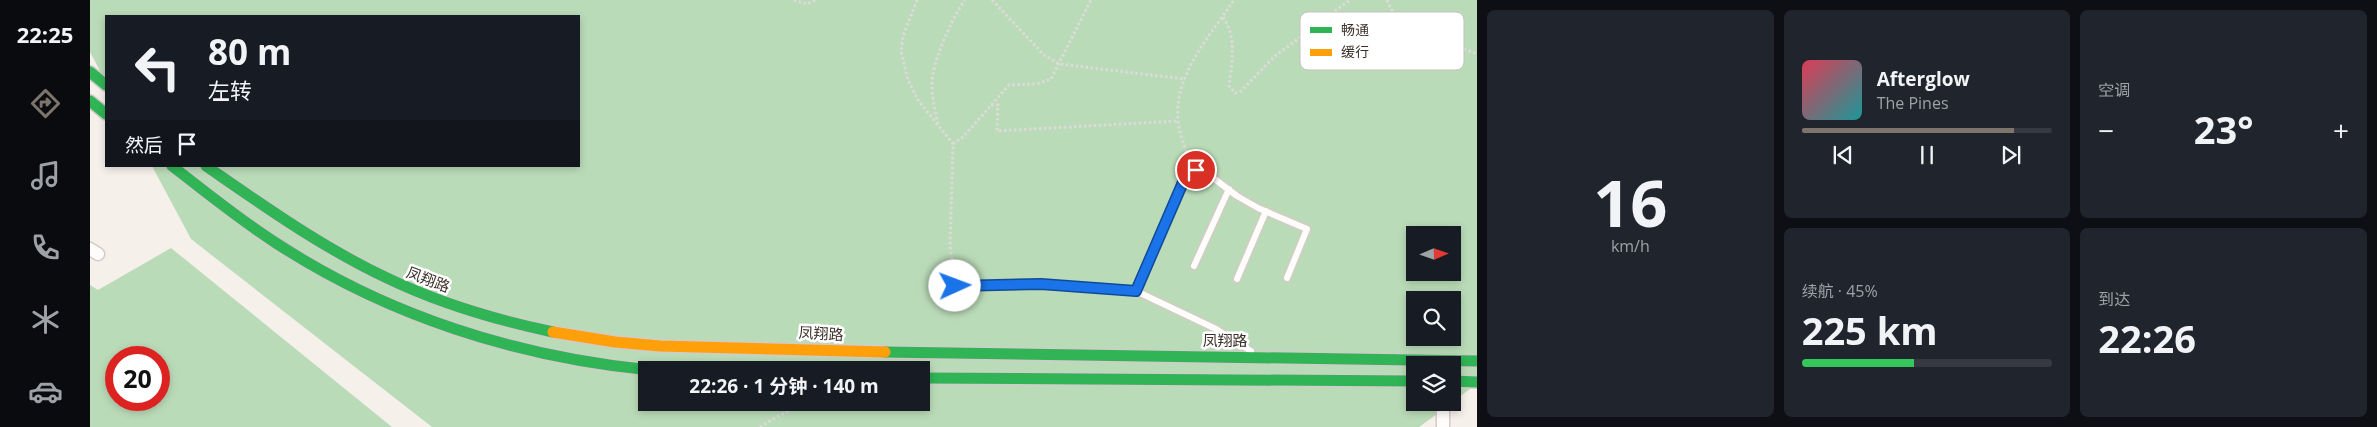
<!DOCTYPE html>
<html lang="zh">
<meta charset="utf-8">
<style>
body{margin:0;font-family:"Open Sans","Noto Sans SC",sans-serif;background:#20242c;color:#f1f3f6;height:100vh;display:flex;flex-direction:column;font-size:19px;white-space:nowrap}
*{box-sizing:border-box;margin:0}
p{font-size:16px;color:#9ea1a6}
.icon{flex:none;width:28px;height:28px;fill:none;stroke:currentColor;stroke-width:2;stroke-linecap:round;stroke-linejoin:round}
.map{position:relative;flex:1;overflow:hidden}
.sheet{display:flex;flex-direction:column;gap:10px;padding:10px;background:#0d0f14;width:900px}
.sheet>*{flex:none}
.top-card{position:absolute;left:15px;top:15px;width:475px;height:152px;border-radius:0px;box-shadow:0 2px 8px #0003;background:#171b24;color:#f1f3f6;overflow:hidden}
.needle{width:32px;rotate:88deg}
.fabs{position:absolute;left:1316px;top:226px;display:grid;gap:10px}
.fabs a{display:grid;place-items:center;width:55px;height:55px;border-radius:0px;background:#171b24;box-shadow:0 2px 8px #0003;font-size:25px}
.speed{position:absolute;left:15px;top:346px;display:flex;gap:10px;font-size:25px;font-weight:700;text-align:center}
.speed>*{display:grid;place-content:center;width:65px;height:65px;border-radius:50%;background:#171b24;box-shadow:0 2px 8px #0003;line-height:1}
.speed .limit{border:8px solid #d22;background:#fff;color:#111}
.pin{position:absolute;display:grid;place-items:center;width:42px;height:42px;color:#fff;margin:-21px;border:2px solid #fff;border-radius:50%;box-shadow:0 1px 5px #0007}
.me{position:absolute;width:55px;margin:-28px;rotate:88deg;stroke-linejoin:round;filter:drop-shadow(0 0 4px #0008)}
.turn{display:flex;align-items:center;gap:18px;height:105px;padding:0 20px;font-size:22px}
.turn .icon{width:65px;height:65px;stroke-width:2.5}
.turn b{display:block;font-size:35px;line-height:42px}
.then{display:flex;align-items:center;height:48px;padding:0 20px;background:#0003;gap:10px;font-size:19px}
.big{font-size:38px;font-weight:700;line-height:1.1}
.sheet .widget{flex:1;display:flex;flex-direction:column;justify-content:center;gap:8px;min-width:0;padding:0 18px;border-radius:8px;background:#20242c}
.sheet .dial{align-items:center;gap:0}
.dial b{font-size:65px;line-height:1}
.song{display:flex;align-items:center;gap:15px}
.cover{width:60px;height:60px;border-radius:8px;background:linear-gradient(135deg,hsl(350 70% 55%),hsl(180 70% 35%))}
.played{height:5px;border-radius:2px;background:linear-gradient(90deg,#7d746c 85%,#363941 85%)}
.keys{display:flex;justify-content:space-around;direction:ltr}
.heat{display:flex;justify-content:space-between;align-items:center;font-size:28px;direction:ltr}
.charge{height:8px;border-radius:4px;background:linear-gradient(90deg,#34c759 45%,#363941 0)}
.sheet .tiles{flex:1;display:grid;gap:10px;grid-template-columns:repeat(3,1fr)}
.widget:first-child{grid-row:span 2}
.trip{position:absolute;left:548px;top:361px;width:292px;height:50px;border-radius:0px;background:#171b24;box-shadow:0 2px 8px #0003;font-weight:700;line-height:50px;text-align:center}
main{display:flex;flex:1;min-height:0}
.dock{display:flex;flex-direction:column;width:90px;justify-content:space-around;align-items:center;background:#090b0e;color:#9ea1a6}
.dock .icon{width:35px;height:35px}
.dock .on{color:#7d746c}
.dock b{font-size:22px;color:#f1f3f6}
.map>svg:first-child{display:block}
.forest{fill:#badbb8;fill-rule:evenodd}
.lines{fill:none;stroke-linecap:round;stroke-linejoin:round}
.lane-casing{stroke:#d4cbc4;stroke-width:9}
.street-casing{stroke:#d4cbc4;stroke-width:15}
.fast-casing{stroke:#d1ccc9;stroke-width:14}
.slow-casing{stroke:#d1ccc9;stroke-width:14}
.path{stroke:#dcdbd9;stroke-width:3;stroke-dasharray:2.5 2.5;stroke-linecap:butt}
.lane{stroke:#fefdfc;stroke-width:6}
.street{stroke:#fefdfc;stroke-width:12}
.fast{stroke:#30b455;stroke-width:11}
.slow{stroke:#ff9f0a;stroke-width:11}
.route-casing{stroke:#114b97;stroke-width:12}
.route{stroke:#1a73e8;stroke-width:9}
.labels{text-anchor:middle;stroke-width:5;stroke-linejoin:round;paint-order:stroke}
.street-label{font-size:15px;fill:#3c3128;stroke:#fff}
.key{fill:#fff;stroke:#c4c1be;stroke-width:1}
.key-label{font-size:14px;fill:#3c3128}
</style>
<main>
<nav class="dock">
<b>22:25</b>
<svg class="icon on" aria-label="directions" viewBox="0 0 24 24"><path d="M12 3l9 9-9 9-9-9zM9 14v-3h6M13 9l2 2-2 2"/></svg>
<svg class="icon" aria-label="music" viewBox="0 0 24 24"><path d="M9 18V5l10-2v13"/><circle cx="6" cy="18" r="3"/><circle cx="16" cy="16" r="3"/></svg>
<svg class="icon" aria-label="phone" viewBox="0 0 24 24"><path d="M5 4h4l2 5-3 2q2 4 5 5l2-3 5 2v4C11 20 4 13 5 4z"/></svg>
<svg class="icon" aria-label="climate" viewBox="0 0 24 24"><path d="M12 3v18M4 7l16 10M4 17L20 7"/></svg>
<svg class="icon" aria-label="car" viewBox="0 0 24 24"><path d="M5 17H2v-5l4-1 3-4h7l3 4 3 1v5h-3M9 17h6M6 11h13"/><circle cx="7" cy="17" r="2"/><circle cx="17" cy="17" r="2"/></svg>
</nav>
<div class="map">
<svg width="1387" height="427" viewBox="0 0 1387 427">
<rect width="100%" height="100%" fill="#f6f0eb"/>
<path class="forest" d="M 0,0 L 1387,0 L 1387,384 L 1362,402 L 1362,365 L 1325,365 L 1325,402 L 1362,403 L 1329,427 L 342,427 L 101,239 L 62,166 L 489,166 L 489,16 L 16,16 L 16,82 L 0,52 ZM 1325,235 L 1362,235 L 1362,272 L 1325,272 ZM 1325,300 L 1362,300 L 1362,338 L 1325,338 ZM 556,370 L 831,370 L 831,402 L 556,402 Z
M 81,248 L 302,427 L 0,427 L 0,285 L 8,290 ZM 26,358 L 69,358 L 69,400 L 26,400 Z"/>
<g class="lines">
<defs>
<path id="lane" d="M 1104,266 L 1139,189
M 1147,279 L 1176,211
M 865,286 L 951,284 L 1046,291 L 1126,329 L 1161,351
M 1046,291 L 1097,173 L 1106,170 L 1118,174 L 1147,196 L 1168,208 L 1217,229 L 1197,278"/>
<path id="street" d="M 0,249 L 8,254
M 1353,402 L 1353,427"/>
<path id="fast" d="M 0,72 L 16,85
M 0,101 L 16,114
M 82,166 C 116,192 150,220 186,243 C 298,316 427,357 560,370
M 116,166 C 174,206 233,248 297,278 C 349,303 406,320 463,332
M 795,352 L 1387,361
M 831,378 L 1325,381
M 1362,381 L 1387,382"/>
<path id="slow" d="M 463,332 L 525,342 L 570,346 L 795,352"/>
</defs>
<use href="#lane" class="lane-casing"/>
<use href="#street" class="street-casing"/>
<use href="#fast" class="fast-casing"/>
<use href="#slow" class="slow-casing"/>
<path class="path" d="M 704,0 L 717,4 L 727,0
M 827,0 L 813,36 L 811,51 L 818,80 L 828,100 L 863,144 L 860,245 L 864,276
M 902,0 L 954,55 L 969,64 L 1095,79
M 1297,0 L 1306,18 L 1327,31 L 1387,54
M 1133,17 C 1147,38 1142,62 1139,86 L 1145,93 L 1151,91 L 1185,56 L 1260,0
M 901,105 L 908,105 L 907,131 L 1088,121
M 848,124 C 845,109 840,91 843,74 C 846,55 863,16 875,0
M 863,144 L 873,137 L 919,85 L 947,84 L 961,79 L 1001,0
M 1099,162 C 1096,148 1089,134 1088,120 C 1084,74 1120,36 1144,0
M 670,427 L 686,417 L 720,402"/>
<use href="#lane" class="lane"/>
<use href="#street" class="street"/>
<use href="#fast" class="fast"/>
<use href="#slow" class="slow"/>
</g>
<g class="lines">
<defs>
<path id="route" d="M 865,286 L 951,284 L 1046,291 L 1097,173 L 1106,170"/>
</defs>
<use href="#route" class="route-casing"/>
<use href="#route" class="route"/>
</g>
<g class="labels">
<g class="street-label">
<text transform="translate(338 280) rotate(21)" y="5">凤翔路</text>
<text transform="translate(731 334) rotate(3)" y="5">凤翔路</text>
<text x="1135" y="346">凤翔路</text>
</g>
</g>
<rect x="1210" y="12" width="164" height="58" rx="8" class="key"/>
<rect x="1220" y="27" width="22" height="6" fill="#30b455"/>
<rect x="1220" y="49" width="22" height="7" fill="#ff9f0a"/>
<g class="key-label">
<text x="1251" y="35">畅通</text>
<text x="1251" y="57">缓行</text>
</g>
</svg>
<div class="fabs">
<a><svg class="needle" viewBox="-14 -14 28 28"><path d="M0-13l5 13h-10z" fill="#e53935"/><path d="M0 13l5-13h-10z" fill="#9ea1a6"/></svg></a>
<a><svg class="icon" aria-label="search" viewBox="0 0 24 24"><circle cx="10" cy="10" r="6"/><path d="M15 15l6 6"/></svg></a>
<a><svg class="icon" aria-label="layers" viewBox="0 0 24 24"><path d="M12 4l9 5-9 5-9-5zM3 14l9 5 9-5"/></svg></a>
</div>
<div class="speed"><div class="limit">20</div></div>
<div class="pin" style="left:1106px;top:170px;background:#d93025"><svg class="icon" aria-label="arrive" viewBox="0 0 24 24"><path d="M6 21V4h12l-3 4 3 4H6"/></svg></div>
<svg class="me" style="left:865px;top:286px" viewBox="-20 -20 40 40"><circle r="19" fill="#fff"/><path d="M0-13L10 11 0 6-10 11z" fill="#1a73e8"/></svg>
<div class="trip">22:26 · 1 分钟 · 140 m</div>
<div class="top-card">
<div class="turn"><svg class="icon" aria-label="left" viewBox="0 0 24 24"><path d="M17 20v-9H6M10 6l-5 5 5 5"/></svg><div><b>80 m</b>左转</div></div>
<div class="then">然后<svg class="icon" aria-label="arrive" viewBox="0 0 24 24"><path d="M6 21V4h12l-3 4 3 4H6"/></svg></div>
</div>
</div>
<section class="sheet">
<div class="tiles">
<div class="widget dial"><b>16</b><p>km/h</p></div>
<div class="widget">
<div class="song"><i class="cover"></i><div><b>Afterglow</b><p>The Pines</p></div></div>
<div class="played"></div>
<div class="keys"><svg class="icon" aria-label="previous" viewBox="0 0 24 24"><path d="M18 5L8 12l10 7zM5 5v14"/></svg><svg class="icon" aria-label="pause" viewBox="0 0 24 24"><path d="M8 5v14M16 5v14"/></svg><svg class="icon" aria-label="next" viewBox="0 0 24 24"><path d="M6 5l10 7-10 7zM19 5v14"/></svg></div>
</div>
<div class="widget"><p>空调</p>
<div class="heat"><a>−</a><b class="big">23°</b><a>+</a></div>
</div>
<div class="widget"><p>续航 · 45%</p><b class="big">225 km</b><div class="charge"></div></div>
<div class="widget"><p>到达</p><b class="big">22:26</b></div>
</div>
</section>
</main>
